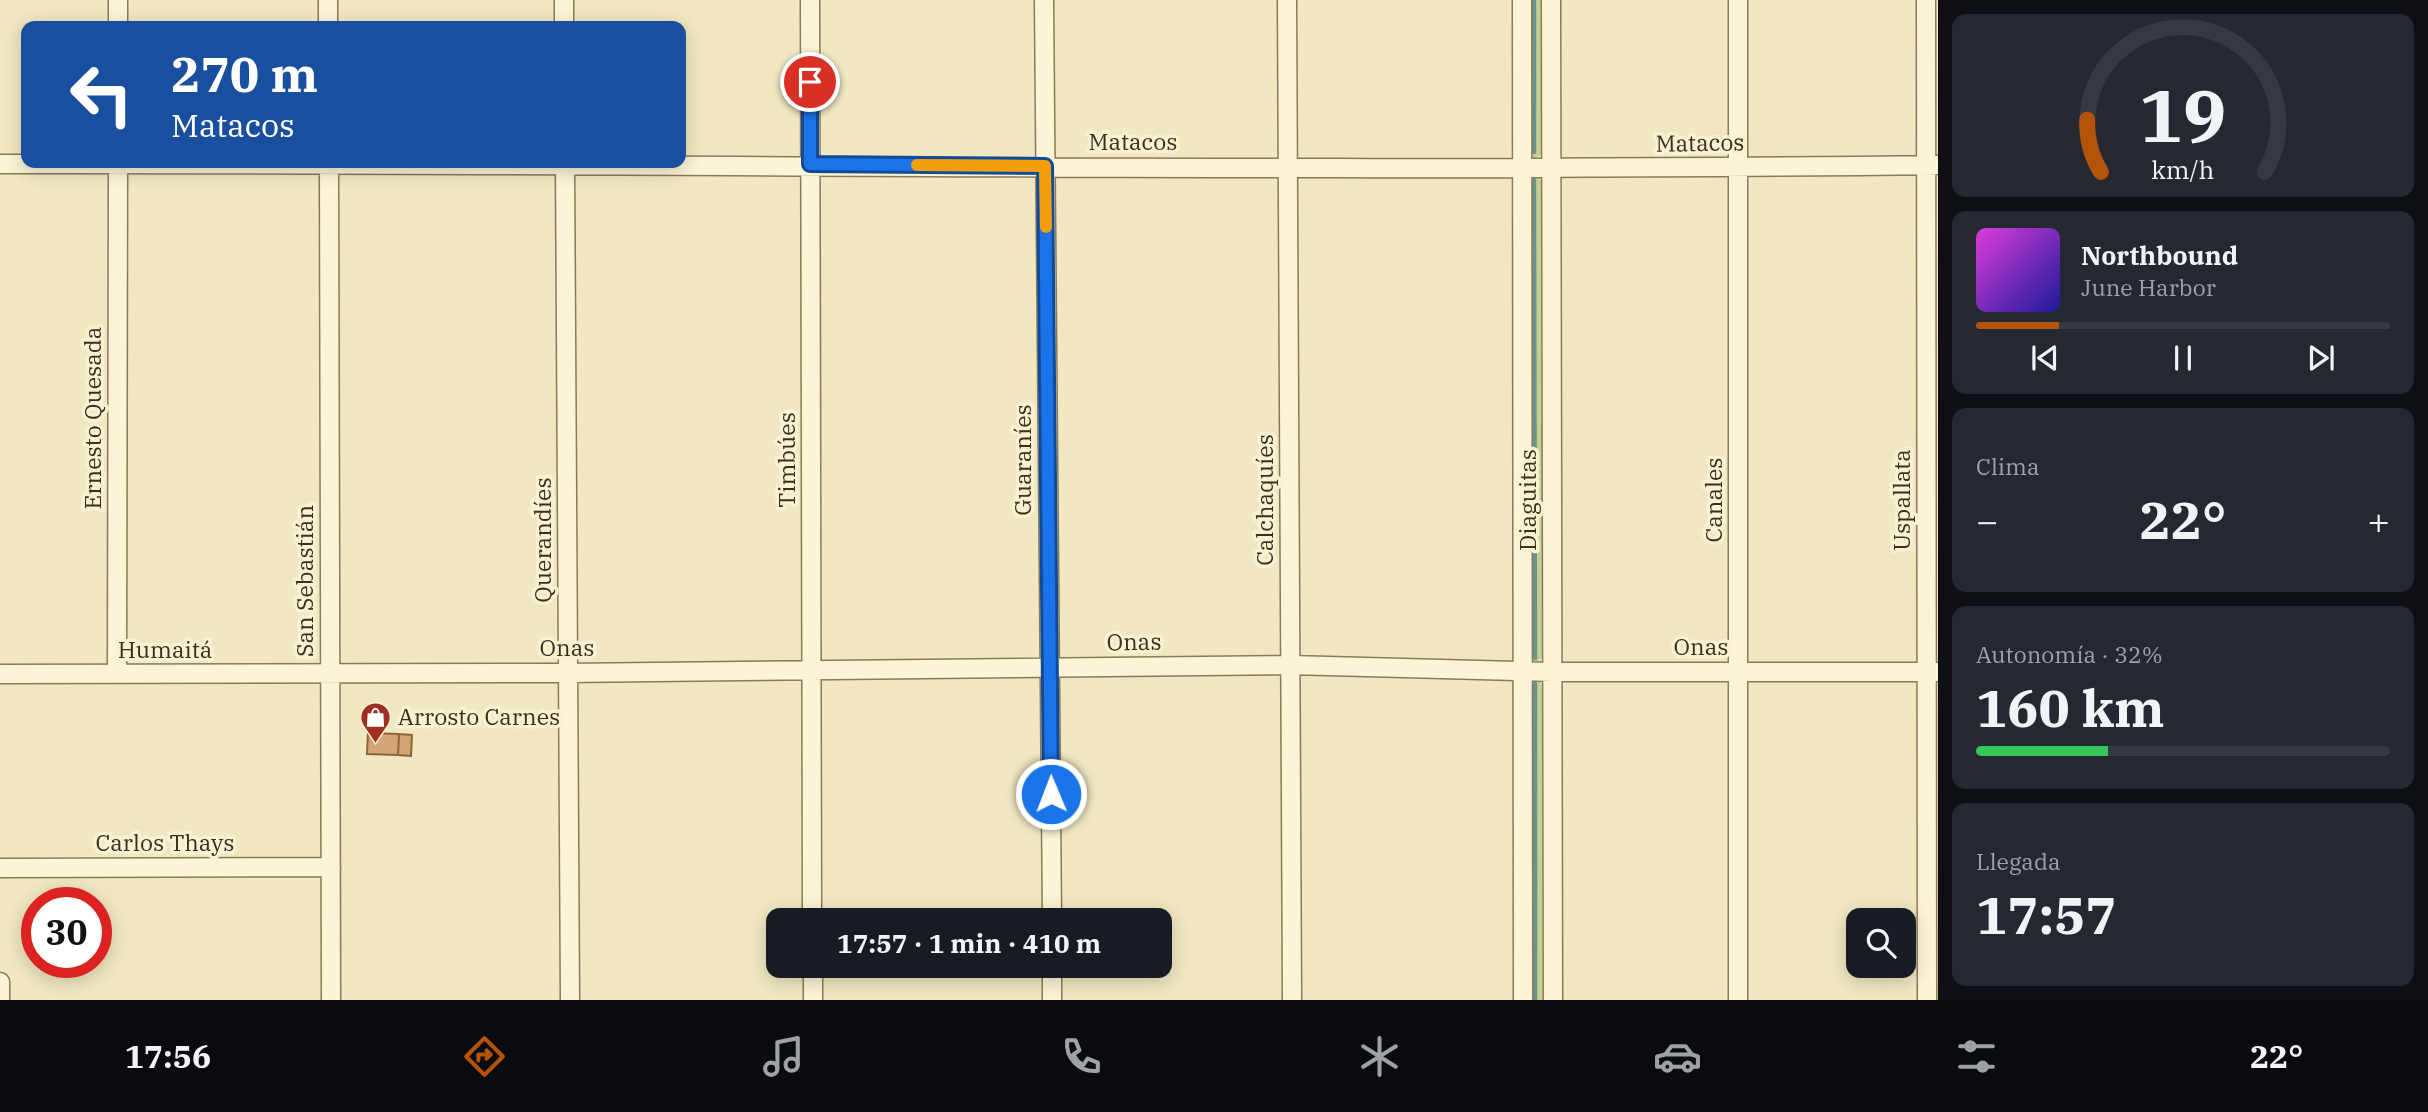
<!DOCTYPE html>
<html lang="es">
<meta charset="utf-8">
<style>
body{margin:0;font-family:"IBM Plex Serif",serif;background:#242831;color:#f1f3f6;height:100vh;display:flex;flex-direction:column;font-size:26px;white-space:nowrap}
*{box-sizing:border-box;margin:0}
p{font-size:23px;color:#9ea1a6}
.icon{flex:none;width:38px;height:38px;fill:none;stroke:currentColor;stroke-width:2;stroke-linecap:round;stroke-linejoin:round}
.map{position:relative;flex:1;overflow:hidden}
.panel{display:flex;flex-direction:column;gap:14px;padding:14px;background:#0d0f14;width:490px}
.panel>*{flex:none}
.banner{position:absolute;left:21px;top:21px;width:665px;height:147px;border-radius:14px;box-shadow:0 4px 18px #0003;background:#1a4fa0;color:#fff;overflow:hidden}
.tools{position:absolute;left:1846px;top:908px;display:grid;gap:14px}
.tools a{display:grid;place-items:center;width:70px;height:70px;border-radius:14px;background:#171b24;box-shadow:0 4px 18px #0003;font-size:35px}
.speed{position:absolute;left:21px;top:887px;display:flex;gap:14px;font-size:35px;font-weight:700;text-align:center}
.speed>*{display:grid;place-content:center;width:91px;height:91px;border-radius:50%;background:#171b24;box-shadow:0 4px 18px #0003;line-height:1}
.speed .limit{border:10px solid #d22;background:#fff;color:#111}
.pin{position:absolute;display:grid;place-items:center;width:60px;height:60px;color:#fff;margin:-30px;border:4px solid #fff;border-radius:50%;box-shadow:0 2px 7px #0007}
.me{position:absolute;width:77px;margin:-38px;rotate:359deg;stroke-linejoin:round;filter:drop-shadow(0 0 5px #0008)}
.turn{display:flex;align-items:center;gap:24px;height:147px;padding:0 35px;font-size:32px}
.turn .icon{width:91px;height:91px;stroke-width:2.5}
.turn b{display:block;font-size:49px;line-height:60px}
.big{font-size:52px;font-weight:700;line-height:1.1}
.panel .widget{flex:1;display:flex;flex-direction:column;justify-content:center;gap:10px;min-width:0;padding:0 24px;border-radius:14px;background:#242831}
.panel .dial{align-items:center;gap:0}
.dial svg{height:182px;overflow:visible;fill:none;stroke:#363941;stroke-width:7;stroke-linecap:round;text-anchor:middle}
.dial text{fill:#f1f3f6;stroke:none}
.song{display:flex;align-items:center;gap:21px}
.cover{width:84px;height:84px;border-radius:10px;background:linear-gradient(135deg,hsl(300 70% 55%),hsl(240 70% 35%))}
.played{height:7px;border-radius:4px;background:linear-gradient(90deg,#b45309 20%,#363941 20%)}
.keys{display:flex;justify-content:space-around;direction:ltr}
.heat{display:flex;justify-content:space-between;align-items:center;font-size:38px;direction:ltr}
.charge{height:10px;border-radius:5px;background:linear-gradient(90deg,#34c759 32%,#363941 0)}
.trip{position:absolute;left:766px;top:908px;width:406px;height:70px;border-radius:14px;background:#171b24;box-shadow:0 4px 18px #0003;font-weight:700;line-height:70px;text-align:center}
.tab-bar{display:flex;height:112px;justify-content:space-around;align-items:center;background:#090b0e;color:#9ea1a6}
.tab-bar .icon{width:49px;height:49px}
.tab-bar .on{color:#b45309}
.tab-bar b{font-size:32px;color:#f1f3f6}
main{display:flex;flex:1;min-height:0}
.map>svg:first-child{display:block}
.green{fill:#c3d195}
.lines{fill:none;stroke-linecap:round;stroke-linejoin:round}
.stream{stroke:#6a938d;stroke-width:4.5}
.building{fill:#d3a575;stroke:#8e643b;stroke-width:2}
.minor-casing{stroke:#8d7957;stroke-width:21}
.minor{stroke:#fbf4d6;stroke-width:18}
.route-casing{stroke:#114b97;stroke-width:18}
.route{stroke:#1a73e8;stroke-width:12}
.slow{stroke:#f59e0b;stroke-width:12}
.labels{text-anchor:middle;stroke-width:7;stroke-linejoin:round;paint-order:stroke}
.street-label{font-size:23px;fill:#3b2f1d;stroke:#f8f1d2}
.poi-label{font-size:23px;fill:#3b2f1d;stroke:#f8f1d2;text-anchor:start}
</style>
<main>
<div class="map">
<svg width="1938" height="1000" viewBox="0 0 1938 1000">
<rect width="100%" height="100%" fill="#f1e8c2"/>
<path class="green" d="M 1526,0 L 1541,0 L 1541,155 L 1532,160 L 1528,158 Z
M 1531,175 L 1537,175 L 1542,182 L 1542,658 L 1533,664 L 1528,661 Z
M 1531,679 L 1538,679 L 1542,686 L 1543,1000 L 1528,1000 Z"/>
<g class="lines">
<path class="stream" d="M 1534,0 L 1534,152
M 1534,180 L 1535,658
M 1535,684 L 1535,1000"/>
</g>
<path class="building" d="M 368,733 L 399,734 L 398,755 L 367,754 Z
M 399,734 L 412,735 L 411,756 L 398,755 Z"/>
<g class="lines">
<defs>
<path id="minor" d="M 328,0 L 328,26
M 564,0 L 564,26
M 810,0 L 812,920
M 1044,0 L 1052,920
M 1287,0 L 1292,1000
M 1522,0 L 1523,1000
M 1551,0 L 1553,1000
M 1738,0 L 1738,1000
M 1926,0 L 1927,1000
M 118,26 L 118,0
M 329,163 L 331,1000
M 565,163 L 570,1000
M 0,164 C 646,163 1292,173 1938,165
M 0,674 L 568,673 L 1290,665 L 1553,672 L 1938,672
M 117,674 L 118,163
M 0,868 L 331,867
M 813,966 L 813,1000
M 1052,966 L 1052,1000
M 0,982 L 0,1000"/>
</defs>
<use href="#minor" class="minor-casing"/>
<use href="#minor" class="minor"/>
</g>
<g class="lines">
<defs>
<path id="route" d="M 810,82 L 810,164 L 1045,166 L 1051,794"/>
</defs>
<use href="#route" class="route-casing"/>
<use href="#route" class="route"/>
<path class="slow" d="M 917,165 L 1045,166 L 1046,227"/>
</g>
<defs>
<symbol id="shop-pin" viewBox="-11 -11 22 30"><path d="M0 17L-7.5 6A9.5 9.5 0 1 1 7.5 6Z" fill="#a12e22" stroke="#f8f1d2"/><path d="M-5-2.5h2.3a2.7 3.5 0 0 1 5.4 0H5L5.5 6h-11ZM-1.5-2.5h3a1.5 2.3 0 0 0-3 0Z" fill="#fff"/></symbol>
</defs>
<g fill-rule="evenodd">
<use href="#shop-pin" x="358" y="700" width="35" height="47"/>
</g>
<g class="labels">
<g class="street-label">
<text x="1133" y="150">Matacos</text>
<text transform="translate(1700 143) rotate(-1)" y="8">Matacos</text>
<text transform="translate(93 418) rotate(-90)" y="8">Ernesto Quesada</text>
<text transform="translate(787 460) rotate(-90)" y="8">Timbúes</text>
<text transform="translate(1023 460) rotate(-90)" y="8">Guaraníes</text>
<text transform="translate(1265 500) rotate(-90)" y="8">Calchaquíes</text>
<text transform="translate(1528 500) rotate(-90)" y="8">Diaguitas</text>
<text transform="translate(1714 500) rotate(-90)" y="8">Canales</text>
<text transform="translate(1902 500) rotate(-90)" y="8">Uspallata</text>
<text transform="translate(543 540) rotate(-90)" y="8">Querandíes</text>
<text transform="translate(305 581) rotate(-90)" y="8">San Sebastián</text>
<text transform="translate(1134 642) rotate(-1)" y="8">Onas</text>
<text x="1701" y="655">Onas</text>
<text x="567" y="656">Onas</text>
<text x="165" y="658">Humaitá</text>
<text x="165" y="851">Carlos Thays</text>
</g>
<g class="poi-label">
<text x="398" y="725">Arrosto Carnes</text>
</g>
</g>
</svg>
<div class="tools">
<a><svg class="icon" aria-label="search" viewBox="0 0 24 24"><circle cx="10" cy="10" r="6"/><path d="M15 15l6 6"/></svg></a>
</div>
<div class="speed"><div class="limit">30</div></div>
<div class="pin" style="left:810px;top:82px;background:#d93025"><svg class="icon" aria-label="arrive" viewBox="0 0 24 24"><path d="M6 21V4h12l-3 4 3 4H6"/></svg></div>
<svg class="me" style="left:1051px;top:794px" viewBox="-20 -20 40 40"><circle r="17" fill="#1a73e8" stroke="#fff" stroke-width="3"/><path d="M0-11L8 9 0 5-8 9z" fill="#fff"/></svg>
<div class="trip">17:57 · 1 min · 410 m</div>
<div class="banner">
<div class="turn"><svg class="icon" aria-label="left" viewBox="0 0 24 24"><path d="M17 20v-9H6M10 6l-5 5 5 5"/></svg><div><b>270 m</b>Matacos</div></div>
</div>
</div>
<section class="panel">
<div class="widget dial"><svg viewBox="0 0 100 80">
<path d="M14 69A42 42 0 1 1 86 69"/>
<path d="M14 69A42 42 0 0 1 8 46" stroke="#b45309"/>
<text x="50" y="56" font-size="32" font-weight="700">19</text>
<text x="50" y="72" font-size="11">km/h</text>
</svg></div>
<div class="widget">
<div class="song"><i class="cover"></i><div><b>Northbound</b><p>June Harbor</p></div></div>
<div class="played"></div>
<div class="keys"><svg class="icon" aria-label="previous" viewBox="0 0 24 24"><path d="M18 5L8 12l10 7zM5 5v14"/></svg><svg class="icon" aria-label="pause" viewBox="0 0 24 24"><path d="M8 5v14M16 5v14"/></svg><svg class="icon" aria-label="next" viewBox="0 0 24 24"><path d="M6 5l10 7-10 7zM19 5v14"/></svg></div>
</div>
<div class="widget"><p>Clima</p>
<div class="heat"><a>−</a><b class="big">22°</b><a>+</a></div>
</div>
<div class="widget"><p>Autonomía · 32%</p><b class="big">160 km</b><div class="charge"></div></div>
<div class="widget"><p>Llegada</p><b class="big">17:57</b></div>
</section>
</main>
<nav class="tab-bar">
<b>17:56</b>
<svg class="icon on" aria-label="directions" viewBox="0 0 24 24"><path d="M12 3l9 9-9 9-9-9zM9 14v-3h6M13 9l2 2-2 2"/></svg>
<svg class="icon" aria-label="music" viewBox="0 0 24 24"><path d="M9 18V5l10-2v13"/><circle cx="6" cy="18" r="3"/><circle cx="16" cy="16" r="3"/></svg>
<svg class="icon" aria-label="phone" viewBox="0 0 24 24"><path d="M5 4h4l2 5-3 2q2 4 5 5l2-3 5 2v4C11 20 4 13 5 4z"/></svg>
<svg class="icon" aria-label="climate" viewBox="0 0 24 24"><path d="M12 3v18M4 7l16 10M4 17L20 7"/></svg>
<svg class="icon" aria-label="car" viewBox="0 0 24 24"><path d="M5 17H2v-5l4-1 3-4h7l3 4 3 1v5h-3M9 17h6M6 11h13"/><circle cx="7" cy="17" r="2"/><circle cx="17" cy="17" r="2"/></svg>
<svg class="icon" aria-label="filters" viewBox="0 0 24 24"><path d="M4 7h16M4 17h16"/><circle cx="9" cy="7" r="2"/><circle cx="15" cy="17" r="2"/></svg>
<b>22°</b>
</nav>
